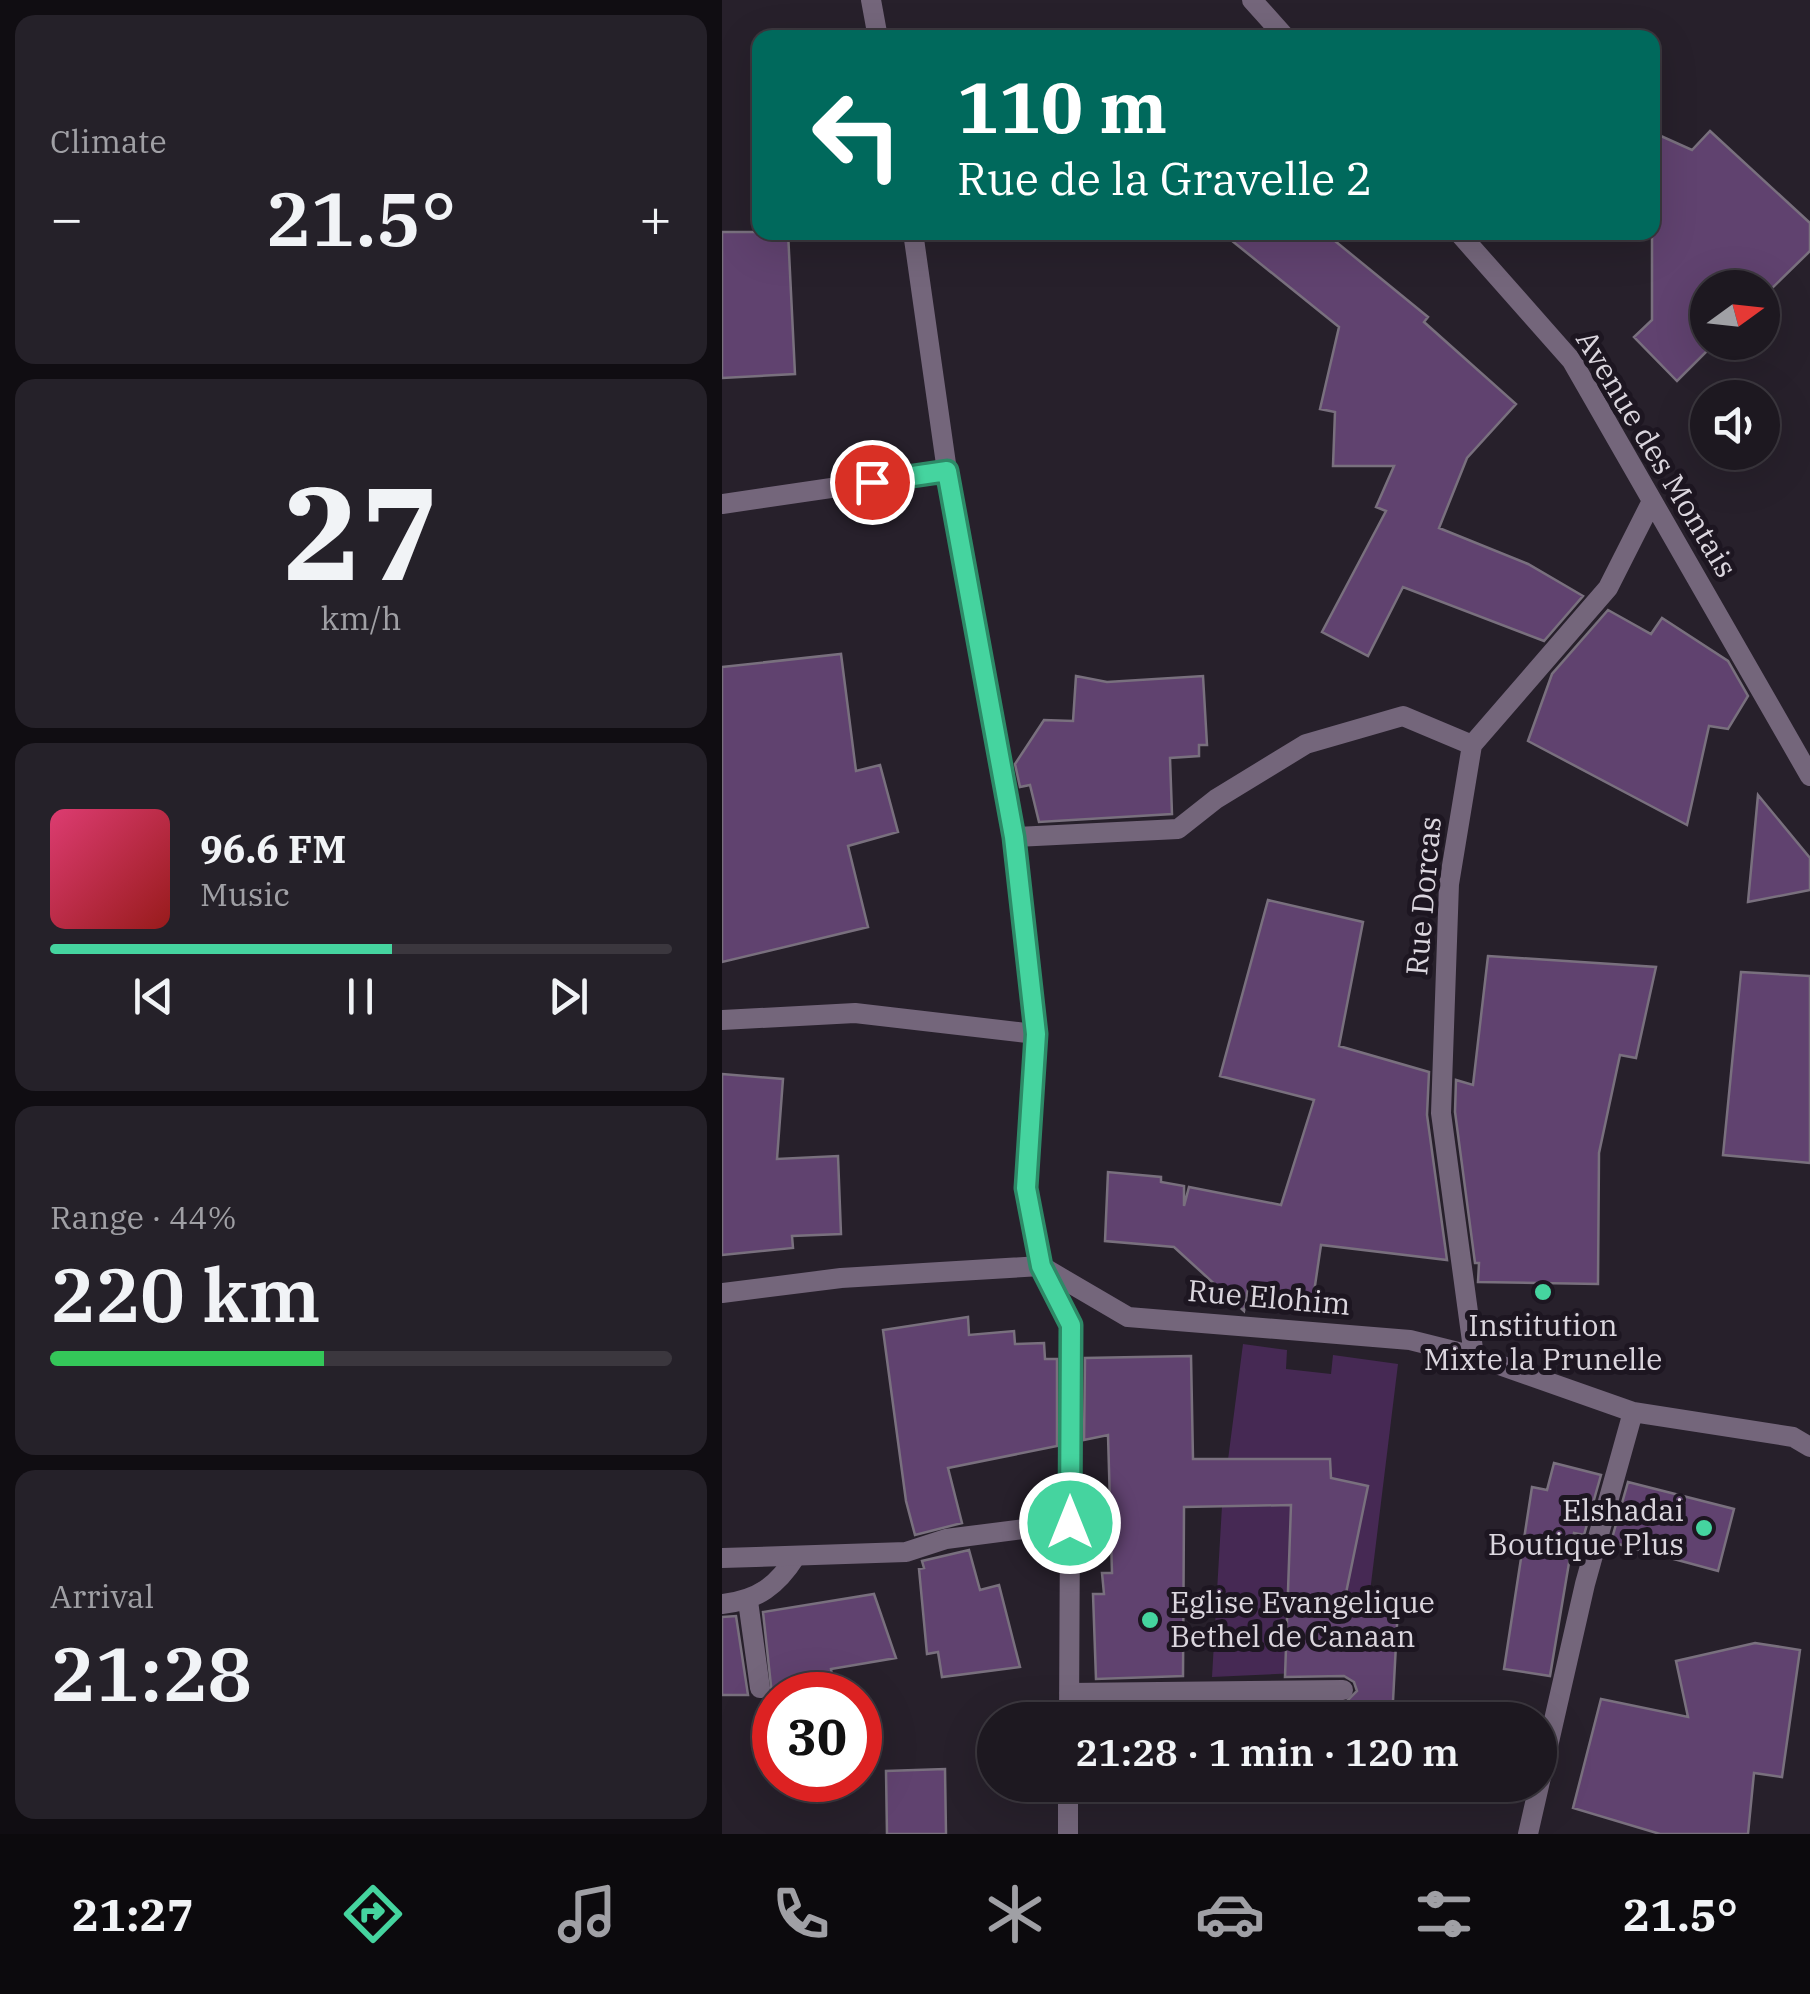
<!DOCTYPE html>
<meta charset="utf-8">
<style>
body{margin:0;font-family:"IBM Plex Serif",serif;background:#252129;color:#f1f3f6;height:100vh;display:flex;flex-direction:column;font-size:38px;white-space:nowrap}
*{box-sizing:border-box;margin:0}
p{font-size:32px;color:#a0a0a5}
.icon{flex:none;width:55px;height:55px;fill:none;stroke:currentColor;stroke-width:2;stroke-linecap:round;stroke-linejoin:round}
.map{position:relative;flex:1;overflow:hidden}
.sheet{display:flex;flex-direction:column;gap:15px;padding:15px;background:#100d12;width:722px}
.sheet>*{flex:none}
.banner{position:absolute;left:30px;top:30px;width:908px;height:210px;border-radius:20px;box-shadow:0 10px 40px #0002,0 0 0 2px #3b373e;background:#00695c;color:#fff;overflow:hidden}
.needle{width:65px;rotate:75deg}
.controls{position:absolute;left:968px;top:270px;display:grid;gap:20px}
.controls a{display:grid;place-items:center;width:90px;height:90px;border-radius:50%;background:#1d1820;box-shadow:0 10px 40px #0002,0 0 0 2px #3b373e;font-size:50px}
.speed{position:absolute;left:30px;top:1672px;display:flex;gap:20px;font-size:50px;font-weight:700;text-align:center}
.speed>*{display:grid;place-content:center;width:130px;height:130px;border-radius:50%;background:#1d1820;box-shadow:0 10px 40px #0002,0 0 0 2px #3b373e;line-height:1}
.speed .limit{border:15px solid #d22;background:#fff;color:#111}
.pin{position:absolute;display:grid;place-items:center;width:85px;height:85px;color:#fff;margin:-42px;border:5px solid #fff;border-radius:50%;box-shadow:0 2px 10px #0007}
.me{position:absolute;width:110px;margin:-55px;rotate:0deg;stroke-linejoin:round;filter:drop-shadow(0 0 8px #0008)}
.turn{display:flex;align-items:center;gap:35px;height:210px;padding:0 40px;font-size:45px}
.turn .icon{width:130px;height:130px;stroke-width:2.5}
.turn b{display:block;font-size:70px;line-height:85px}
.big{font-size:75px;font-weight:600;line-height:1.1}
.sheet .widget{flex:1;display:flex;flex-direction:column;justify-content:center;gap:15px;min-width:0;padding:0 35px;border-radius:20px;background:#252129}
.sheet .dial{align-items:center;gap:0}
.dial b{font-size:130px;line-height:1}
.song{display:flex;align-items:center;gap:30px}
.cover{width:120px;height:120px;border-radius:15px;background:linear-gradient(135deg,hsl(340 70% 55%),hsl(0 70% 35%))}
.played{height:10px;border-radius:5px;background:linear-gradient(90deg,#45d49f 55%,#3b373e 55%)}
.keys{display:flex;justify-content:space-around;direction:ltr}
.heat{display:flex;justify-content:space-between;align-items:center;font-size:55px;direction:ltr}
.charge{height:15px;border-radius:8px;background:linear-gradient(90deg,#34c759 44%,#3b373e 0)}
.trip{position:absolute;left:255px;top:1702px;width:580px;height:100px;border-radius:50px;background:#1d1820;box-shadow:0 10px 40px #0002,0 0 0 2px #3b373e;font-weight:600;line-height:100px;text-align:center}
.menu{display:flex;height:160px;justify-content:space-around;align-items:center;background:#0c0a0d;color:#a0a0a5}
.menu .icon{width:70px;height:70px}
.menu .current{color:#45d49f}
.menu b{font-size:45px;color:#f1f3f6}
main{display:flex;flex:1;min-height:0}
.map>svg:first-child{display:block}
.green{fill:#462954}
.building{fill:#60426f;stroke:#79707e;stroke-width:2.5}
.lines{fill:none;stroke-linecap:round;stroke-linejoin:round}
.service{stroke:#74667b;stroke-width:20}
.minor{stroke:#74667b;stroke-width:20}
.route-casing{stroke:#2d8a67;stroke-width:25}
.route{stroke:#45d49f;stroke-width:18}
.poi-dot{fill:#45d49f;stroke:#1d1621;stroke-width:4}
.labels{text-anchor:middle;stroke-width:10;stroke-linejoin:round;paint-order:stroke}
.street-label{font-size:30px;fill:#dbd6de;stroke:#1d1621}
.poi-label{font-size:30px;fill:#dbd6de;stroke:#1d1621}
</style>
<main>
<section class="sheet">
<div class="widget"><p>Climate</p>
<div class="heat"><a>−</a><b class="big">21.5°</b><a>+</a></div>
</div>
<div class="widget dial"><b>27</b><p>km/h</p></div>
<div class="widget">
<div class="song"><i class="cover"></i><div><b>96.6 FM</b><p>Music</p></div></div>
<div class="played"></div>
<div class="keys"><svg class="icon" aria-label="previous" viewBox="0 0 24 24"><path d="M18 5L8 12l10 7zM5 5v14"/></svg><svg class="icon" aria-label="pause" viewBox="0 0 24 24"><path d="M8 5v14M16 5v14"/></svg><svg class="icon" aria-label="next" viewBox="0 0 24 24"><path d="M6 5l10 7-10 7zM19 5v14"/></svg></div>
</div>
<div class="widget"><p>Range · 44%</p><b class="big">220 km</b><div class="charge"></div></div>
<div class="widget"><p>Arrival</p><b class="big">21:28</b></div>
</section>
<div class="map">
<svg width="1088" height="1834" viewBox="0 0 1088 1834">
<rect width="100%" height="100%" fill="#27202b"/>
<path class="green" d="M 521,1344 L 565,1350 L 564,1369 L 609,1374 L 611,1355 L 676,1364 L 641,1649 L 621,1671 L 490,1677 L 500,1506 Z"/>
<path class="building" d="M 988,131 L 1088,223 L 1088,251 L 1040,298 L 1040,288 L 985,288 L 985,342 L 994,342 L 955,381 L 912,337 L 930,320 L 930,132 L 970,150 Z
M 0,232 L 66,232 L 73,374 L 0,378 Z
M 499,232 L 602,232 L 706,317 L 702,322 L 794,404 L 745,458 L 717,528 L 806,564 L 861,596 L 822,641 L 681,587 L 646,656 L 600,632 L 664,511 L 654,507 L 672,466 L 611,466 L 613,412 L 598,409 L 617,327 Z
M 886,610 L 929,634 L 940,618 L 1006,661 L 1026,696 L 1006,729 L 987,726 L 965,825 L 806,741 L 830,674 Z
M 119,654 L 134,771 L 158,765 L 176,832 L 126,846 L 146,927 L 0,962 L 0,667 Z
M 354,676 L 385,682 L 481,676 L 485,745 L 477,745 L 477,756 L 448,758 L 450,814 L 317,822 L 308,785 L 298,787 L 293,764 L 322,720 L 351,721 Z
M 1036,795 L 1088,858 L 1088,890 L 1026,902 Z
M 546,900 L 641,922 L 617,1046 L 707,1072 L 705,1115 L 725,1260 L 599,1245 L 591,1299 L 526,1289 L 522,1311 L 452,1247 L 383,1241 L 386,1172 L 439,1177 L 439,1182 L 462,1186 L 462,1206 L 467,1187 L 559,1205 L 592,1100 L 498,1076 Z
M 766,956 L 934,967 L 914,1058 L 898,1055 L 877,1153 L 876,1284 L 756,1282 L 757,1263 L 753,1263 L 733,1112 L 734,1080 L 751,1085 Z
M 1019,972 L 1088,976 L 1088,1163 L 1001,1155 Z
M 0,1074 L 61,1079 L 55,1159 L 116,1156 L 119,1234 L 70,1236 L 71,1248 L 0,1255 Z
M 246,1317 L 247,1335 L 292,1331 L 293,1344 L 322,1343 L 323,1359 L 335,1359 L 335,1446 L 226,1468 L 240,1523 L 193,1535 L 184,1501 L 161,1330 Z
M 469,1356 L 471,1459 L 608,1459 L 609,1478 L 646,1486 L 623,1598 L 676,1606 L 670,1720 L 561,1720 L 562,1704 L 622,1704 L 635,1691 L 632,1682 L 622,1676 L 563,1677 L 569,1505 L 462,1507 L 461,1676 L 374,1679 L 371,1594 L 382,1594 L 380,1573 L 390,1573 L 386,1435 L 362,1440 L 363,1358 Z
M 832,1463 L 879,1475 L 862,1535 L 852,1533 L 828,1676 L 782,1669 L 810,1487 L 825,1490 Z
M 906,1482 L 1012,1509 L 996,1571 L 889,1542 Z
M 247,1550 L 258,1590 L 277,1585 L 298,1667 L 220,1677 L 216,1652 L 205,1654 L 197,1569 L 202,1568 L 200,1561 Z
M 152,1594 L 174,1658 L 109,1669 L 113,1695 L 50,1695 L 41,1612 Z
M 14,1616 L 26,1695 L 0,1695 L 0,1617 Z
M 1033,1643 L 1078,1650 L 1060,1777 L 1032,1773 L 1026,1834 L 938,1834 L 851,1808 L 879,1699 L 966,1717 L 954,1661 Z
M 223,1769 L 224,1834 L 165,1834 L 164,1771 Z"/>
<g class="lines">
<path class="service" d="M 26,1601 L 38,1688
M 0,1604 C 36,1600 55,1586 74,1556"/>
<path class="minor" d="M 149,0 L 156,38
M 530,0 L 564,38
M 191,232 L 225,471 L 293,837 L 313,1034 L 304,1188 L 319,1266 L 349,1325 L 347,1720
M 736,232 L 850,361 L 1088,776
M 0,504 L 225,471
M 293,837 L 456,829 L 494,799 L 584,744 L 681,716 L 750,745
M 0,1020 L 133,1013 L 313,1034
M 0,1293 L 119,1278 L 319,1266 L 406,1317 L 688,1340 L 752,1356 L 911,1412 L 1071,1437 L 1088,1447
M 752,1356 L 719,1113 L 727,884 L 750,745 L 886,588 L 930,501
M 0,1558 L 184,1552 L 224,1539 L 349,1523
M 347,1693 L 621,1690
M 346,1834 L 346,1785
M 806,1834 L 863,1584 L 911,1412"/>
</g>
<g class="lines">
<defs>
<path id="route" d="M 150,482 L 225,471 L 292,837 L 314,1034 L 304,1188 L 319,1266 L 349,1325 L 348,1523"/>
</defs>
<use href="#route" class="route-casing"/>
<use href="#route" class="route"/>
</g>
<g class="poi-dot">
<circle cx="821" cy="1292" r="10"/>
<circle cx="982" cy="1528" r="10"/>
<circle cx="428" cy="1620" r="10"/>
</g>
<g class="labels">
<g class="street-label">
<text transform="translate(934 454) rotate(59)" y="10">Avenue des Montais</text>
<text transform="translate(702 896) rotate(-85)" y="10">Rue Dorcas</text>
<text transform="translate(547 1298) rotate(5)" y="10">Rue Elohim</text>
</g>
<g class="poi-label">
<text x="821" y="1336">Institution<tspan x="821" dy="34">Mixte la Prunelle</tspan></text>
<text x="962" y="1521" text-anchor="end">Elshadai<tspan x="962" dy="34">Boutique Plus</tspan></text>
<text x="448" y="1613" text-anchor="start">Eglise Evangelique<tspan x="448" dy="34">Bethel de Canaan</tspan></text>
</g>
</g>
</svg>
<div class="controls">
<a><svg class="needle" viewBox="-14 -14 28 28"><path d="M0-13l5 13h-10z" fill="#e53935"/><path d="M0 13l5-13h-10z" fill="#a0a0a5"/></svg></a>
<a><svg class="icon" aria-label="sound" viewBox="0 0 24 24"><path d="M4 9h4l5-4v14l-5-4H4zM17 9q2 3 0 6"/></svg></a>
</div>
<div class="speed"><div class="limit">30</div></div>
<div class="pin" style="left:150px;top:482px;background:#d93025"><svg class="icon" aria-label="arrive" viewBox="0 0 24 24"><path d="M6 21V4h12l-3 4 3 4H6"/></svg></div>
<svg class="me" style="left:348px;top:1523px" viewBox="-20 -20 40 40"><circle r="17" fill="#45d49f" stroke="#fff" stroke-width="3"/><path d="M0-11L8 9 0 5-8 9z" fill="#fff"/></svg>
<div class="trip">21:28 · 1 min · 120 m</div>
<div class="banner">
<div class="turn"><svg class="icon" aria-label="left" viewBox="0 0 24 24"><path d="M17 20v-9H6M10 6l-5 5 5 5"/></svg><div><b>110 m</b>Rue de la Gravelle 2</div></div>
</div>
</div>
</main>
<nav class="menu">
<b>21:27</b>
<svg class="icon current" aria-label="directions" viewBox="0 0 24 24"><path d="M12 3l9 9-9 9-9-9zM9 14v-3h6M13 9l2 2-2 2"/></svg>
<svg class="icon" aria-label="music" viewBox="0 0 24 24"><path d="M9 18V5l10-2v13"/><circle cx="6" cy="18" r="3"/><circle cx="16" cy="16" r="3"/></svg>
<svg class="icon" aria-label="phone" viewBox="0 0 24 24"><path d="M5 4h4l2 5-3 2q2 4 5 5l2-3 5 2v4C11 20 4 13 5 4z"/></svg>
<svg class="icon" aria-label="climate" viewBox="0 0 24 24"><path d="M12 3v18M4 7l16 10M4 17L20 7"/></svg>
<svg class="icon" aria-label="car" viewBox="0 0 24 24"><path d="M5 17H2v-5l4-1 3-4h7l3 4 3 1v5h-3M9 17h6M6 11h13"/><circle cx="7" cy="17" r="2"/><circle cx="17" cy="17" r="2"/></svg>
<svg class="icon" aria-label="filters" viewBox="0 0 24 24"><path d="M4 7h16M4 17h16"/><circle cx="9" cy="7" r="2"/><circle cx="15" cy="17" r="2"/></svg>
<b>21.5°</b>
</nav>
